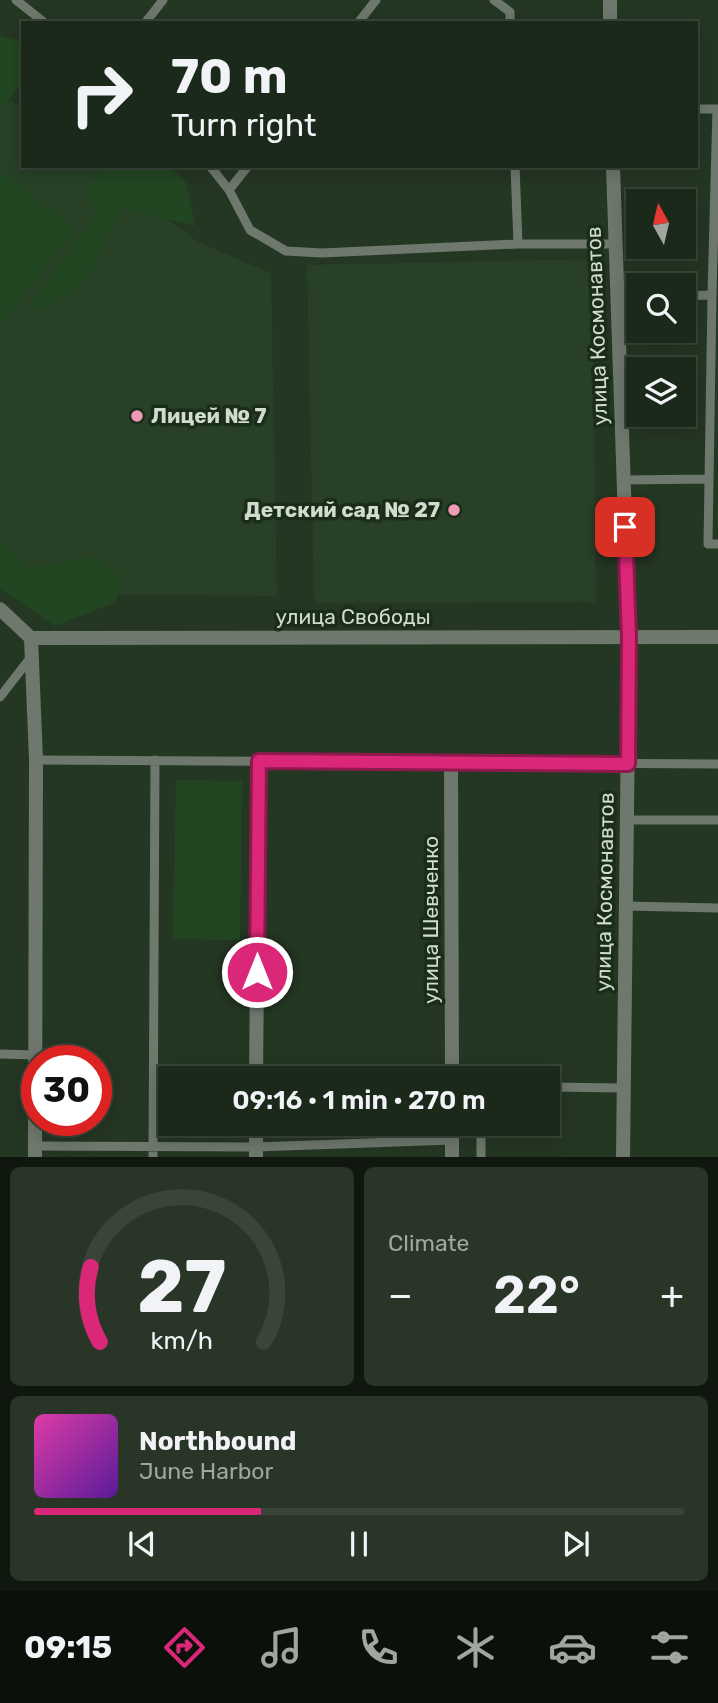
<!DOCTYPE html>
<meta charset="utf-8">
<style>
body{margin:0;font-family:Rubik,sans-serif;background:#283527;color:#f1f3f6;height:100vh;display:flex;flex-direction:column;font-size:26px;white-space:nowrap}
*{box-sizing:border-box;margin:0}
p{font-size:23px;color:#a0a6a2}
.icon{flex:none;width:38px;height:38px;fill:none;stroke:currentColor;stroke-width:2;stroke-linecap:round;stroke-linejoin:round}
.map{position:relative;height:1157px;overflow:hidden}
.panel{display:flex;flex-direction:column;gap:10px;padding:10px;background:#0f170e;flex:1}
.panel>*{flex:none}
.top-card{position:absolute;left:21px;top:21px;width:677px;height:147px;border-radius:0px;box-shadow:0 4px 18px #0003,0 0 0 2px #394539;background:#1b291a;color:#f1f3f6;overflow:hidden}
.needle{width:46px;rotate:352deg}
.buttons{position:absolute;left:626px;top:189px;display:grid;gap:14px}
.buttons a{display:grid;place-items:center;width:70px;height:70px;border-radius:0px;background:#1b291a;box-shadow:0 4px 18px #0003,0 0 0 2px #394539;font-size:35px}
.speed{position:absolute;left:21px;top:1045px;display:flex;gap:14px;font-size:35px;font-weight:700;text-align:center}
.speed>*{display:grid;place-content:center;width:91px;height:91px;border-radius:50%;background:#1b291a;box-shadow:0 4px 18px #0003,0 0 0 2px #394539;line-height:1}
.speed .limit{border:10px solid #d22;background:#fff;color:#111}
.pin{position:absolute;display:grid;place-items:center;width:60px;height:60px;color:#fff;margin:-30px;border-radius:14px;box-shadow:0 4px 10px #0006}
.me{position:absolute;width:77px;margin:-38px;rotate:0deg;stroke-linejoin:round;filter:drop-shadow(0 0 5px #0008)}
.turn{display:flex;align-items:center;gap:24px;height:147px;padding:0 35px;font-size:32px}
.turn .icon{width:91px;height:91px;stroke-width:2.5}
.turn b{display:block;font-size:49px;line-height:60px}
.big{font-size:52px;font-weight:600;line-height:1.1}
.panel .card{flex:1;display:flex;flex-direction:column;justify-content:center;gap:10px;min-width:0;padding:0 24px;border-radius:10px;background:#283527}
.panel .dial{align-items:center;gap:0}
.dial svg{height:182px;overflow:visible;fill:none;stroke:#394539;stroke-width:7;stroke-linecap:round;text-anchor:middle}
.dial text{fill:#f1f3f6;stroke:none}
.song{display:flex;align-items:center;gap:21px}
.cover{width:84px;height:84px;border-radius:10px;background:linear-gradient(135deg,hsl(320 70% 55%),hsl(270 70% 35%))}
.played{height:7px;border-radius:4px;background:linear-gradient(90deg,#db2777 35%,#394539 35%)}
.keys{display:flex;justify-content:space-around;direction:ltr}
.heat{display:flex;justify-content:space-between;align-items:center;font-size:38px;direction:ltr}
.panel .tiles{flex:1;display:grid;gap:10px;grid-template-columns:1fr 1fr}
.card:last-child{grid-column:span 2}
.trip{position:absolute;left:158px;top:1066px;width:402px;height:70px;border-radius:0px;background:#1b291a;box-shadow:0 4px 18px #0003,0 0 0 2px #394539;font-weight:600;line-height:70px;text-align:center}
.dock{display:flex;height:112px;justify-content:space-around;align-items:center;background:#0b100a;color:#a0a6a2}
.dock .icon{width:49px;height:49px}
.dock .on{color:#db2777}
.dock b{font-size:32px;color:#f1f3f6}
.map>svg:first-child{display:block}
.built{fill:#274026}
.green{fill:#234622}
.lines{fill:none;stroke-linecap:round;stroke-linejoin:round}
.service{stroke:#6e786d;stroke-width:9}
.minor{stroke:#6e786d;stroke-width:14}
.route-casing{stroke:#8e194d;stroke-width:18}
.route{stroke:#db2777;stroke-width:12}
.poi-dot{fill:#f09ab5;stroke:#1a2d19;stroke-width:2.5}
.labels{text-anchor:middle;stroke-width:7;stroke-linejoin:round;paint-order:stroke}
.street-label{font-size:21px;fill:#cfdcce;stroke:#1a2d19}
.poi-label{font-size:21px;font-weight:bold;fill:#cfdcce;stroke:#1a2d19;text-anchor:start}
</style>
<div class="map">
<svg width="718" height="1157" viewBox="0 0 718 1157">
<rect width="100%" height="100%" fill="#243723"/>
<path class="built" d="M 9,99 L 23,110 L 23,166 L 98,166 L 198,242 L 271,273 L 277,596 L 43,594 L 0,558 L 0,110 Z
M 592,259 L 596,602 L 314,603 L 307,265 Z"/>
<path class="green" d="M 0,36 L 23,42 L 23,82 L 0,111 Z
M 104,166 L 169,166 L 186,183 L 195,226 L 121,207 L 89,278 L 44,311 L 29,307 L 96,214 L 85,190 Z
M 0,170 L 76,229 L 0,325 Z
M 0,542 L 32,567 L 93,557 L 122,577 L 116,602 L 55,626 L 0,588 Z
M 176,780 L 242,781 L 240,940 L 173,939 Z"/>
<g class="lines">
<path class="service" d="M 16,0 L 45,23
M 494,0 L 510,12 L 510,23
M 145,23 L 163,0
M 358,23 L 376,0
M 210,166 L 229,190
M 248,166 L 229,190 L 250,230 L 286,251 L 322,253 L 518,244 L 616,244
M 515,166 L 518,244
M 712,295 L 708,544 L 718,544
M 684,296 L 712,295 L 717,109 L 696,109
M 618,298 L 639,297
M 623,480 L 709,479
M 0,697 L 31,657
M 36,760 L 718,764
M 626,820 L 718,820
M 625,906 L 718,908
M 0,1054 L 35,1055
M 548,1087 L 623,1088
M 481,1124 L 481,1157
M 35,1146 L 256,1147 L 452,1140
M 153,1157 L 155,760"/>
<path class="minor" d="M 610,0 L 610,23
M 613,166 L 629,638 L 623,1157
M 0,609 L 31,638 L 718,637
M 31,638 L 36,760 L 35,1157
M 451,762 L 452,1078
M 256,1078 L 259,761
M 452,1124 L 452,1157
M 256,1157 L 256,1124"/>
</g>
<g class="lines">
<defs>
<path id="route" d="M 257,972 L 259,761 L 628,764 L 629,638 L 625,527"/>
</defs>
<use href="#route" class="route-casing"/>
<use href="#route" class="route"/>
</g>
<g class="poi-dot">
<circle cx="137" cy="416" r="7"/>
<circle cx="454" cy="510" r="7"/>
</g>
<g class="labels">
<g class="street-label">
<text transform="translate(597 326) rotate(-92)" y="7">улица Космонавтов</text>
<text x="353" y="624">улица Свободы</text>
<text transform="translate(605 892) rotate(-89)" y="7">улица Космонавтов</text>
<text transform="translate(431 920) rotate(-90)" y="7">улица Шевченко</text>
</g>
<g class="poi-label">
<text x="151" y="423">Лицей № 7</text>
<text x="440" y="517" text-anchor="end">Детский сад № 27</text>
</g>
</g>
</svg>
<div class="buttons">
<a><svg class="needle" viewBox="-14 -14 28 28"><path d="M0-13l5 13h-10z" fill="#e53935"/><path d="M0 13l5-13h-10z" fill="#a0a6a2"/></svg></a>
<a><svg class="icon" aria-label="search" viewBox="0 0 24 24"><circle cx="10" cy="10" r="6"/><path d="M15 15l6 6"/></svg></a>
<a><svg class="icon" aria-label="layers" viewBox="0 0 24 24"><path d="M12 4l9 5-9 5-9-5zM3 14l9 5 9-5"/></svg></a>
</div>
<div class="speed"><div class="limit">30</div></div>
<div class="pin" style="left:625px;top:527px;background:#d93025"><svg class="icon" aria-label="arrive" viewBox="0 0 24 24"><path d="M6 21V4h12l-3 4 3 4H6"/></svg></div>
<svg class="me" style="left:257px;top:972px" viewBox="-20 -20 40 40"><circle r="17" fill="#db2777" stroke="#fff" stroke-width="3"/><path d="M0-11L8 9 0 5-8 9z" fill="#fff"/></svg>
<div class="trip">09:16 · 1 min · 270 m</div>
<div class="top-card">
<div class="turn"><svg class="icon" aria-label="right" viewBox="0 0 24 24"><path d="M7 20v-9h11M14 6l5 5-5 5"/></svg><div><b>70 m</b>Turn right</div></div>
</div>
</div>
<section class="panel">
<div class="tiles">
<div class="card dial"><svg viewBox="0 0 100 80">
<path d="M14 69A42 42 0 1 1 86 69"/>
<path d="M14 69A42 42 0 0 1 10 36" stroke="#db2777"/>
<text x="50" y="56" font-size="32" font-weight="700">27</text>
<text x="50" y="72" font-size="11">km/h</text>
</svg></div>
<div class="card"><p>Climate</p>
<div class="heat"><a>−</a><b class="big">22°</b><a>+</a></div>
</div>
<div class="card">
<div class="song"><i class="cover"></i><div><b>Northbound</b><p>June Harbor</p></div></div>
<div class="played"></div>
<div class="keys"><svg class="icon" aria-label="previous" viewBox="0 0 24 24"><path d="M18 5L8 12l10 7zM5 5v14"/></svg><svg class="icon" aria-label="pause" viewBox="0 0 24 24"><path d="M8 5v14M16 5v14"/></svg><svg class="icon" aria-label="next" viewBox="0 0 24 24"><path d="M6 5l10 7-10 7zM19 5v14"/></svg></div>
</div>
</div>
</section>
<nav class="dock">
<b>09:15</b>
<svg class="icon on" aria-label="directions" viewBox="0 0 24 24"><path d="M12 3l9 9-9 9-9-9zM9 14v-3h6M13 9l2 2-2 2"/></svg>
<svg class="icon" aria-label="music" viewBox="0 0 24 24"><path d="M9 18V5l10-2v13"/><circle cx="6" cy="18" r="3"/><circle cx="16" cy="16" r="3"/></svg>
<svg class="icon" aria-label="phone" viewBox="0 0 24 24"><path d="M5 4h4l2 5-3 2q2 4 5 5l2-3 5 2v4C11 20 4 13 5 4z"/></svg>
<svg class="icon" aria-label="climate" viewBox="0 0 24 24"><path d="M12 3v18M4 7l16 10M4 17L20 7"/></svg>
<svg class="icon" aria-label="car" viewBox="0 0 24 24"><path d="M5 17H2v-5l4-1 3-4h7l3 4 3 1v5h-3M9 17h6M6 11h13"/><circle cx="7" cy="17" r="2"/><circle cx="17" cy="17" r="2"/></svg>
<svg class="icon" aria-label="filters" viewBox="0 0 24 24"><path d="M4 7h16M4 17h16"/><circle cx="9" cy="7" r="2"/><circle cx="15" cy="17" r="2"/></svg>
</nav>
